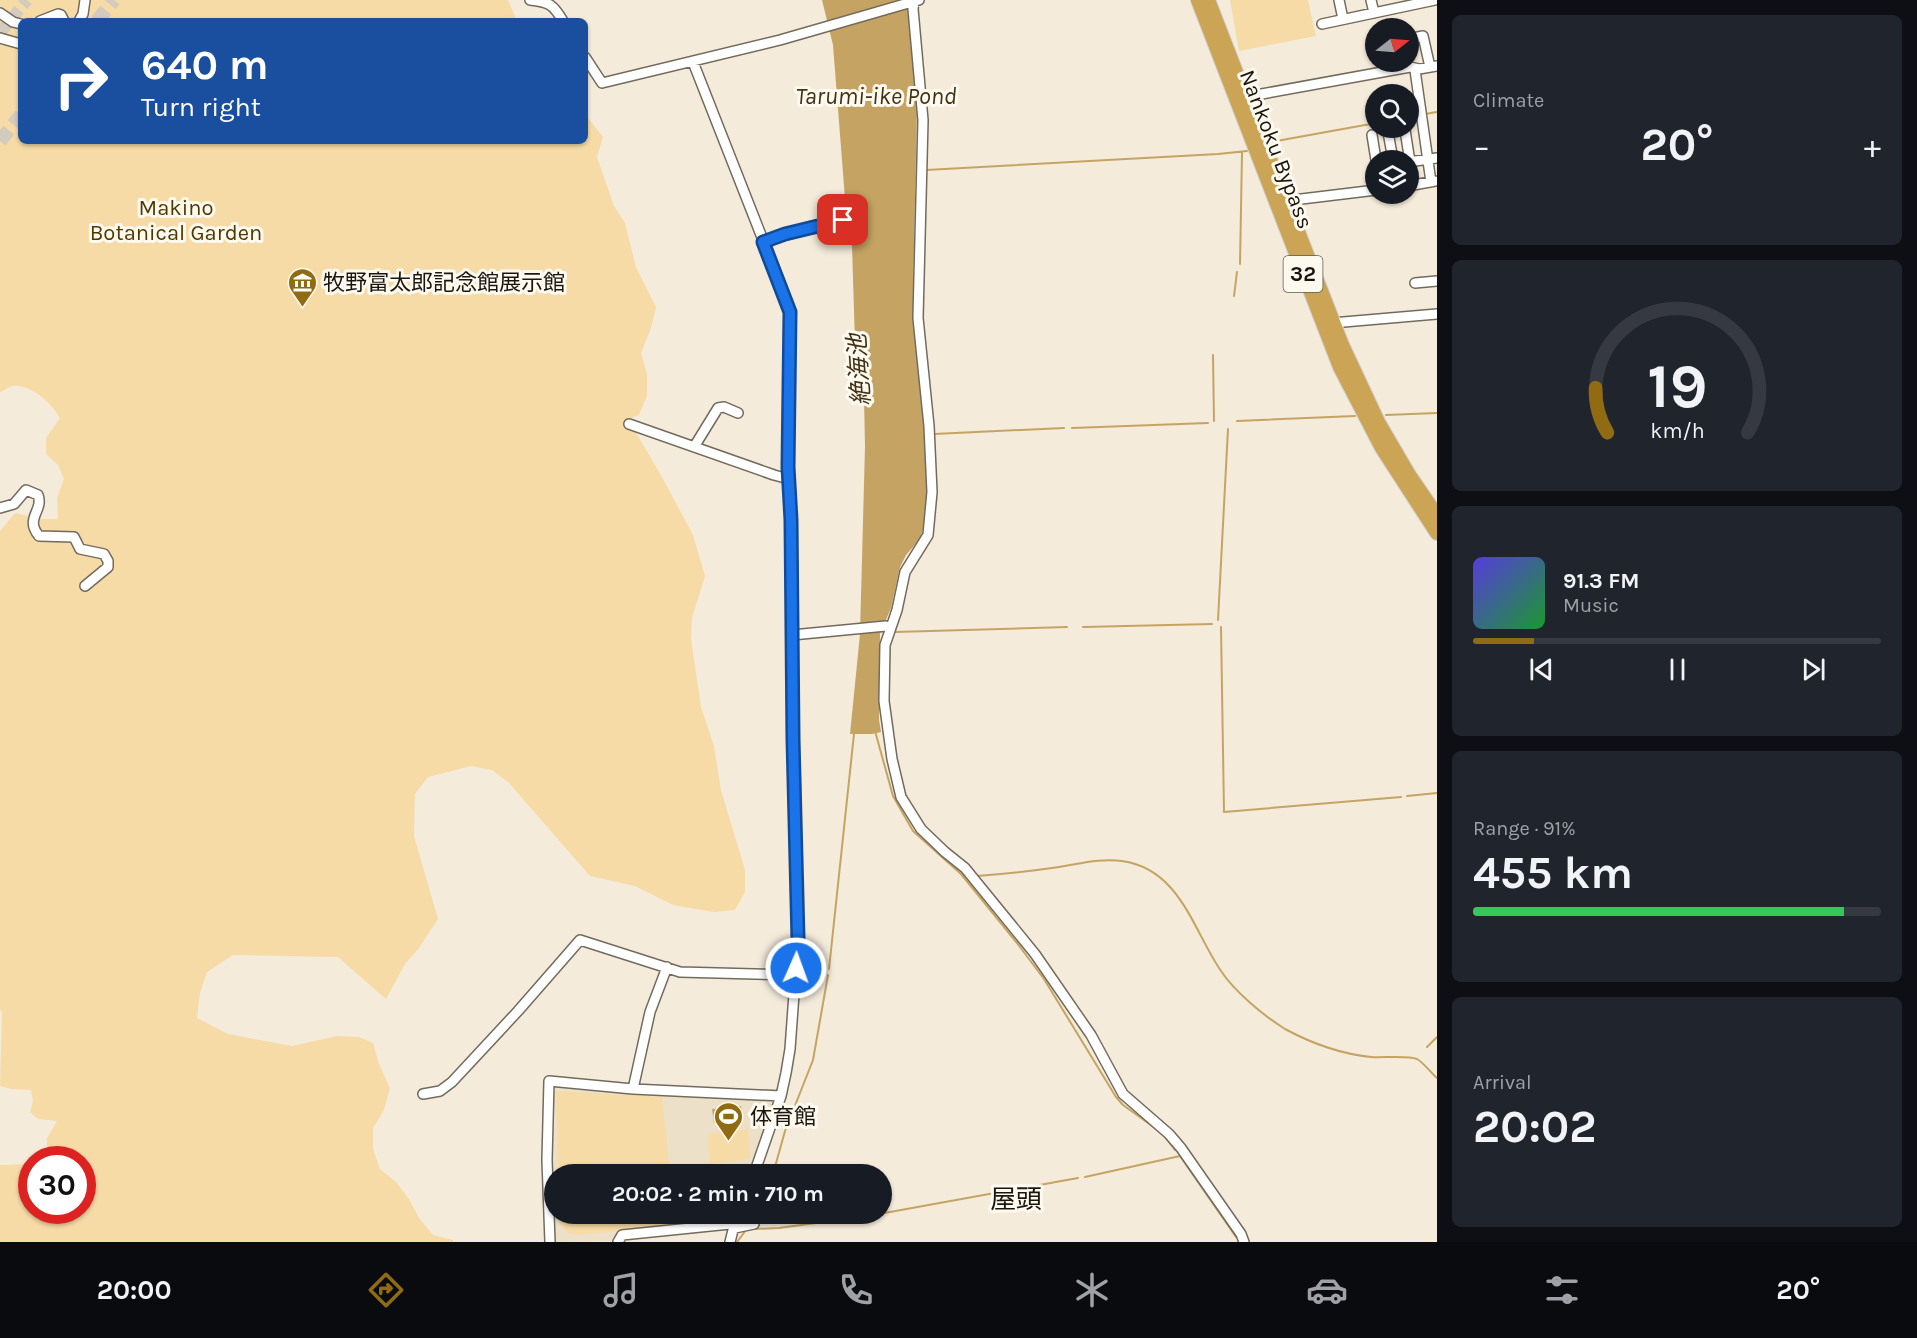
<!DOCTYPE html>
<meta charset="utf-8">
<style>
body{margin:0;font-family:Karla,"Noto Sans JP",sans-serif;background:#20242c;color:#f1f3f6;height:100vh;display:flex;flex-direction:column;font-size:22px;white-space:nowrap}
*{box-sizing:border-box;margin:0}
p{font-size:20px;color:#9ea1a6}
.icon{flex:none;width:33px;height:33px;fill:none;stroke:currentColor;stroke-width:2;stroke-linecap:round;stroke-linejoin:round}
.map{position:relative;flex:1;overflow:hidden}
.details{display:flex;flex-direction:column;gap:15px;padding:15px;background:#0d0f14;width:480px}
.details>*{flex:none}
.hud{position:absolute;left:18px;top:18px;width:570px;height:126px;border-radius:9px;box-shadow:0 2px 4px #0004;background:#1a4fa0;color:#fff;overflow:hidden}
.needle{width:39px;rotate:73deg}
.controls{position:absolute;left:1365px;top:18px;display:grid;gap:12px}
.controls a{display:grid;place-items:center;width:54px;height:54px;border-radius:50%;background:#171b24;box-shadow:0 2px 4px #0004;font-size:30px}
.speed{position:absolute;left:18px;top:1146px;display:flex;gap:12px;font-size:30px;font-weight:700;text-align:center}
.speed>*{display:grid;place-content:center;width:78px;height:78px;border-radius:50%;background:#171b24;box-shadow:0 2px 4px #0004;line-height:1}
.speed .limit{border:9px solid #d22;background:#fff;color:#111}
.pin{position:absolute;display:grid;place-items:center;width:51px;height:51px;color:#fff;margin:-26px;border-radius:12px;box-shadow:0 3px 9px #0006}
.me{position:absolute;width:66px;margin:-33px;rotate:2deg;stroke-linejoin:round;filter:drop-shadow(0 0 4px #0008)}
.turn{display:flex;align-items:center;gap:21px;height:126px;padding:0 24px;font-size:27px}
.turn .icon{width:78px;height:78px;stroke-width:2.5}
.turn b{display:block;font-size:42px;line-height:51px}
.big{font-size:45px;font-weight:700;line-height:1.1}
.details .card{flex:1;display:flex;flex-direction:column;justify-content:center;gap:9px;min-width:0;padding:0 21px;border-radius:9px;background:#20242c}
.details .dial{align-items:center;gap:0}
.dial svg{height:156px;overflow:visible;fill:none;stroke:#363941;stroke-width:7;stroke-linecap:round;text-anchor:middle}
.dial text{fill:#f1f3f6;stroke:none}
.song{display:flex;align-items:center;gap:18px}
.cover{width:72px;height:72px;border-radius:9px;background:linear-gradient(135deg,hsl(250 70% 55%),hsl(130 70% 35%))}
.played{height:6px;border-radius:3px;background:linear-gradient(90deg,#906b11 15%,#363941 15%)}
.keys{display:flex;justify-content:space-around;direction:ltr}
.heat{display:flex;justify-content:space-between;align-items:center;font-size:33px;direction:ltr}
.charge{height:9px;border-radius:4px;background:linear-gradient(90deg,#34c759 91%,#363941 0)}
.trip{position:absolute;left:544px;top:1164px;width:348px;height:60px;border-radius:30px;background:#171b24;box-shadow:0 2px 4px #0004;font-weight:700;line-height:60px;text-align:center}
.dock{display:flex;height:96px;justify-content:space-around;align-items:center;background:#090b0e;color:#9ea1a6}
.dock .icon{width:42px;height:42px}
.dock .selected{color:#906b11}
.dock b{font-size:27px;color:#f1f3f6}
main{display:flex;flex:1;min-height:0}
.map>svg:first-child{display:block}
.built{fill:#ece0c9}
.green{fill:#f6dba7}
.water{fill:#c5a463}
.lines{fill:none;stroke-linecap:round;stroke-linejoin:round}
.stream{stroke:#c5a463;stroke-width:2}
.major-tunnel{stroke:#d3cbbd;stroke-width:12;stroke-dasharray:12 6;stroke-linecap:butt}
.highway-tunnel{stroke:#d3cbbd;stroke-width:14;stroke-dasharray:14 7;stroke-linecap:butt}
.minor-casing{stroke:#726b5d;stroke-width:12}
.highway-casing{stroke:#d1d0cf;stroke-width:16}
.minor{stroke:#fff;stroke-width:9}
.highway{stroke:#cba456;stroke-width:14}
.route-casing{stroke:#114b97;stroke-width:15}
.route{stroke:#1a73e8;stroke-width:10}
.labels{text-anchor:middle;stroke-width:6;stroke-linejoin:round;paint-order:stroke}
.shield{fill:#fef9ef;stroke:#5e5a53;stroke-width:1.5}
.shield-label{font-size:21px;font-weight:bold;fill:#191610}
.street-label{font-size:22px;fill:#191610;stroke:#fef9ef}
.park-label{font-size:22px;fill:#503901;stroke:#fef9ef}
.poi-label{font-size:22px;fill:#191610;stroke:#fef9ef;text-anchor:start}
.water-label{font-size:24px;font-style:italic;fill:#413215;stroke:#fef9ef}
.quarter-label{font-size:26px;fill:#191610;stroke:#fef9ef}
</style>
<main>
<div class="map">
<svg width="1437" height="1242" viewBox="0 0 1437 1242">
<rect width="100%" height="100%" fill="#f4ebdb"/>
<path class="built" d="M 553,1085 L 770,1099 L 772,1102 L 768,1121 L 749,1174 L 555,1174 L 555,1214 L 733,1214 L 730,1220 L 620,1233 L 612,1241 L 552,1242 L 550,1175 Z"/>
<path class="green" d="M 0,0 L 508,0 L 517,21 L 21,21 L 21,141 L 585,141 L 585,114 L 603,137 L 597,157 L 614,206 L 625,223 L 636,267 L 656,307 L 651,328 L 641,353 L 647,374 L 647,396 L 639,415 L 628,419 L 662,477 L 693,535 L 705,576 L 692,618 L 691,639 L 701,707 L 714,746 L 721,790 L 745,870 L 745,892 L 735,910 L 714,912 L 673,905 L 635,886 L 590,876 L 509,783 L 492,770 L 471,766 L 428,777 L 415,794 L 414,836 L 438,919 L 419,948 L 405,964 L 386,999 L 338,957 L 233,955 L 207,972 L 200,993 L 197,1018 L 228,1034 L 292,1046 L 337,1036 L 359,1037 L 373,1043 L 379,1064 L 390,1088 L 384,1110 L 373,1128 L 373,1149 L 380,1169 L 396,1182 L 409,1199 L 419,1218 L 433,1235 L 453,1240 L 453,1242 L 0,1242 L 0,1165 L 31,1164 L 32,1210 L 82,1210 L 82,1160 L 60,1159 L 61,1158 L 47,1149 L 47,1138 L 57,1121 L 38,1119 L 30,1112 L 33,1101 L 31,1090 L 11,1089 L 0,1086 L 2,1013 L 0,1009 L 0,531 L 15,513 L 42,519 L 58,519 L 57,498 L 64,479 L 58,465 L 46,454 L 46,438 L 60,418 C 52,404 31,384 13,386 C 9,386 4,391 0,392 Z
M 1230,0 L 1308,0 L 1316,36 L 1239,51 Z
M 556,1091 L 662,1097 L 670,1174 L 558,1174 Z
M 748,1129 L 750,1159 L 710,1164 L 707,1134 Z
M 559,1214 L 673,1214 L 674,1226 L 576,1235 L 568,1233 L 559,1224 Z"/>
<path class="water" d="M 822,0 L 905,0 L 908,10 L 917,109 L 913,292 L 916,353 L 926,438 L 928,514 L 920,539 L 906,555 L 900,567 L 891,608 L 880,634 L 879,720 L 881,732 L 872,734 L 850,734 L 860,634 L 865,446 L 864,398 L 855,343 L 852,246 L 848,237 L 833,45 Z
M 741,1106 L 743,1120 L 714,1123 L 712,1109 Z"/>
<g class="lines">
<path class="stream" d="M 1425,114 L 1437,112
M 1408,117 L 1419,115
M 1271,142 L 1376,123
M 926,170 L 1218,154 L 1247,151
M 1240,264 L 1242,153
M 1234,296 L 1237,272
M 1213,355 L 1214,421
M 1386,415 L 1437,413
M 1237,421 L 1355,416
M 1072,428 L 1208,423
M 934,434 L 1064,428
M 1218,620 L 1228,429
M 1083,627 L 1212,624
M 1221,627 L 1224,812 L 1401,797
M 895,632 L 1067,627
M 875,731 L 893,796 L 913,831 L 961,874 L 1017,943 L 1044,979 L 1116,1097 L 1123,1105 L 1162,1133 L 1175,1150
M 1407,796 L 1437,793
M 977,876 C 1005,874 1032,871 1059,867 C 1079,864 1101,858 1122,861 C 1180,869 1193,930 1221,971 C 1235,992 1264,1016 1285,1029 C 1311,1043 1342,1054 1371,1057 C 1382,1058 1408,1055 1417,1059 C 1424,1063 1431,1073 1437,1078
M 829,969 L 854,734
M 1427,1047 L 1437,1037
M 773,1174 L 785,1131 L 813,1060 L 828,975
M 1085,1177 L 1180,1156 L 1236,1237
M 749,1222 L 753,1214
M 753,1229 L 779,1228 L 868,1216 L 1078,1178
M 737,1242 L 746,1230"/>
<path class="major-tunnel" d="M 0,33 L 27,0"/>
<path class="highway-tunnel" d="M 97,21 L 114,0
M 0,141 L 21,115"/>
<defs>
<path id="minor" d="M 530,0 C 549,2 553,4 563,21
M 914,0 L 913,9 L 923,120 L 918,318 L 929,426 L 932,492 L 928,535 L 905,572 L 897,610 L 885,645 L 884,701 L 892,759 L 901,797 L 921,829 L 945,852 L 965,868 L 1035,954 L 1091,1035 L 1123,1094 L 1169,1134 L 1181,1148 L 1241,1234 L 1244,1242
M 1339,0 L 1343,19
M 1371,0 L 1374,13
M 0,13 L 13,22 L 21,24
M 40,21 L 58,14 L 61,15 L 64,21
M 79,21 L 83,14 L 85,0
M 1322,24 L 1435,0
M 0,38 L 21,44
M 1408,39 L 1423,36 L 1430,67
M 585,57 L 602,83 L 780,40 L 919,0
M 693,62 L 783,291 L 790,312 L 788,467 L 791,521 L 793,739 L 798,939 L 790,1049 L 786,1073 L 781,1096 L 754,1174
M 1415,70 L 1431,182
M 1245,97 L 1410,67 L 1419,69 L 1437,66
M 1405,130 L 1410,162
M 1388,132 L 1393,160
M 1372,135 L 1376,160
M 1408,162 L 1437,158
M 1408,186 L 1435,181
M 1285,201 L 1376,190
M 763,242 L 809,227 L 843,220
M 1415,283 L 1437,281
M 1332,323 L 1437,314
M 629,424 L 774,475 L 789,479
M 694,447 L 718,408 L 724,407 L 738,413
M 0,508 L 14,504 L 26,490 L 38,495 C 44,511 24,518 39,536 L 74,537 L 80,549 L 104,554 L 108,561 L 108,567 L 85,586
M 792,635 L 886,626 L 890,628
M 633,1089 L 650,1012 L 667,967
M 423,1094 L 440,1091 L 452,1082 L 518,1011 L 580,940 L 680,972 L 795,975
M 550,1242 L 547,1160 L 549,1081 L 633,1089 L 781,1096
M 618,1242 L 622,1235 L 730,1224 L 735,1228 L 754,1224
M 730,1242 L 737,1214"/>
<path id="highway" d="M 1198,0 L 1340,367 L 1382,448 L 1437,533
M 1208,0 L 1342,345 L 1378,422 L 1409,475 L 1437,516"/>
</defs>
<use href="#minor" class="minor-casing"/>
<use href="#highway" class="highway-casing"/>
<use href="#minor" class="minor"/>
<use href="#highway" class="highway"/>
</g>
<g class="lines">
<defs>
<path id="route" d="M 796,968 L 798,939 L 793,739 L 791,520 L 788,467 L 790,312 L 763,242 L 785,234 L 843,220"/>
</defs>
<use href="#route" class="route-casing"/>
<use href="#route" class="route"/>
</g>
<defs>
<symbol id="museum-pin" viewBox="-11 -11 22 30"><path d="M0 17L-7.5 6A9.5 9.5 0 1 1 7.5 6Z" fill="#906b11" stroke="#fef9ef"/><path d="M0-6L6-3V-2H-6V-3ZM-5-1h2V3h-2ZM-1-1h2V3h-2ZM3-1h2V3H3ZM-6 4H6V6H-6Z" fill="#fff"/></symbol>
<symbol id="stadium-pin" viewBox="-11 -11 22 30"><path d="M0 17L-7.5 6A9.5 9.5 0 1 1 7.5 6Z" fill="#906b11" stroke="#fef9ef"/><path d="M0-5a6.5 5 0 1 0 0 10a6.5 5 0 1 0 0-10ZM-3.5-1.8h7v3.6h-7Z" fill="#fff"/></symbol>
</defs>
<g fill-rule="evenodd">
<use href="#museum-pin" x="286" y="266" width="33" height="45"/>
<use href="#stadium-pin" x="712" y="1100" width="33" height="45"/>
</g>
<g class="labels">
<rect class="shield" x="1283.5" y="256" width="39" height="36" rx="4.5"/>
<g class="shield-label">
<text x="1303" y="281">32</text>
</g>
<g class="street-label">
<text transform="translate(1277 149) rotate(69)" y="8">Nankoku Bypass</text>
</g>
<g class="park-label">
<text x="176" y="215">Makino<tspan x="176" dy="25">Botanical Garden</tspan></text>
</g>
<g class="poi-label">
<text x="323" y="290">牧野富太郎記念館展示館</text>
<text x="750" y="1124">体育館</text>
</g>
<g class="water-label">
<text x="876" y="104">Tarumi-ike Pond</text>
<text transform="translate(859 370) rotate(-94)" y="8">絶海池</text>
</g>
<g class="quarter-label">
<text x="1016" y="1208">屋頭</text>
</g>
</g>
</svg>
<div class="controls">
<a><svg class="needle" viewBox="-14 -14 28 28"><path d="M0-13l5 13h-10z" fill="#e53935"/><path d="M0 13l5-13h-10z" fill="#9ea1a6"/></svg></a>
<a><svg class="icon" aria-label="search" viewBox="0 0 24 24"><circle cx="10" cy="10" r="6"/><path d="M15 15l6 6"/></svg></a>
<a><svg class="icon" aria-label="layers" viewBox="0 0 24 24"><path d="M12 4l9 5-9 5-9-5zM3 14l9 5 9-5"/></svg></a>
</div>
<div class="speed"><div class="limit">30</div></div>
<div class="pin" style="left:843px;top:220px;background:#d93025"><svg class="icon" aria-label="arrive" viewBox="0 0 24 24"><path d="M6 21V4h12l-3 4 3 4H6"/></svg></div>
<svg class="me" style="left:796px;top:968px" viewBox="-20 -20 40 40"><circle r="17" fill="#1a73e8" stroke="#fff" stroke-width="3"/><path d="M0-11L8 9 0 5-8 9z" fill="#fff"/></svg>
<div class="trip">20:02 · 2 min · 710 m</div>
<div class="hud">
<div class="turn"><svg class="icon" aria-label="right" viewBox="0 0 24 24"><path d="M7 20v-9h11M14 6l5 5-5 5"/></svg><div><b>640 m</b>Turn right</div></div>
</div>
</div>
<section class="details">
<div class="card"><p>Climate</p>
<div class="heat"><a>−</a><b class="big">20°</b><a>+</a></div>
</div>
<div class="card dial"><svg viewBox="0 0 100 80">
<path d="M14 69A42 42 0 1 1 86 69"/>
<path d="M14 69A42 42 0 0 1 8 46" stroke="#906b11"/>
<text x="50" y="56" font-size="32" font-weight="700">19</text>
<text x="50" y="72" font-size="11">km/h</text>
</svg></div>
<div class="card">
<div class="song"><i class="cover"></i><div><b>91.3 FM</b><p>Music</p></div></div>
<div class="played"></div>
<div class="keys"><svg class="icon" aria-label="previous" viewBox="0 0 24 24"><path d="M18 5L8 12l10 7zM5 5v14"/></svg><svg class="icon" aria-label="pause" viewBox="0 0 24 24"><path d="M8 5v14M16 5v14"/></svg><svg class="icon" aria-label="next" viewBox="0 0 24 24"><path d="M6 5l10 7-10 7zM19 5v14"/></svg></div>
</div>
<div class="card"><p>Range · 91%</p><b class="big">455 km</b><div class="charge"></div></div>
<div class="card"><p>Arrival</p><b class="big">20:02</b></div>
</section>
</main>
<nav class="dock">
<b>20:00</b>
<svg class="icon selected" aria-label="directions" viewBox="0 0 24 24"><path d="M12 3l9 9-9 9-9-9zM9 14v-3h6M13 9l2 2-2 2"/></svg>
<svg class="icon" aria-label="music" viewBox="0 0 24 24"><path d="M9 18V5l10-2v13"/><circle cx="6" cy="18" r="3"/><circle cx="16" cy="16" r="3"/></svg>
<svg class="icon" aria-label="phone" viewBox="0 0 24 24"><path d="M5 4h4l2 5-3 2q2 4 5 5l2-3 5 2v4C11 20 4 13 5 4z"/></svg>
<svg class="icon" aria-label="climate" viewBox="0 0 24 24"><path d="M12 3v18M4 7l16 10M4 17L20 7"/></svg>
<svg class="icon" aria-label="car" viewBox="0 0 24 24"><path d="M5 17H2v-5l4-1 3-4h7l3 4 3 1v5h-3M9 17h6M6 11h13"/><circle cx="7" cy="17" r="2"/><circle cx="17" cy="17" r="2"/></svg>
<svg class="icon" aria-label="filters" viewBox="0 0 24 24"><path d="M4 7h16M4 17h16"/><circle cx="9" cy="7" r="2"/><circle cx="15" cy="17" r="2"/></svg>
<b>20°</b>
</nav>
